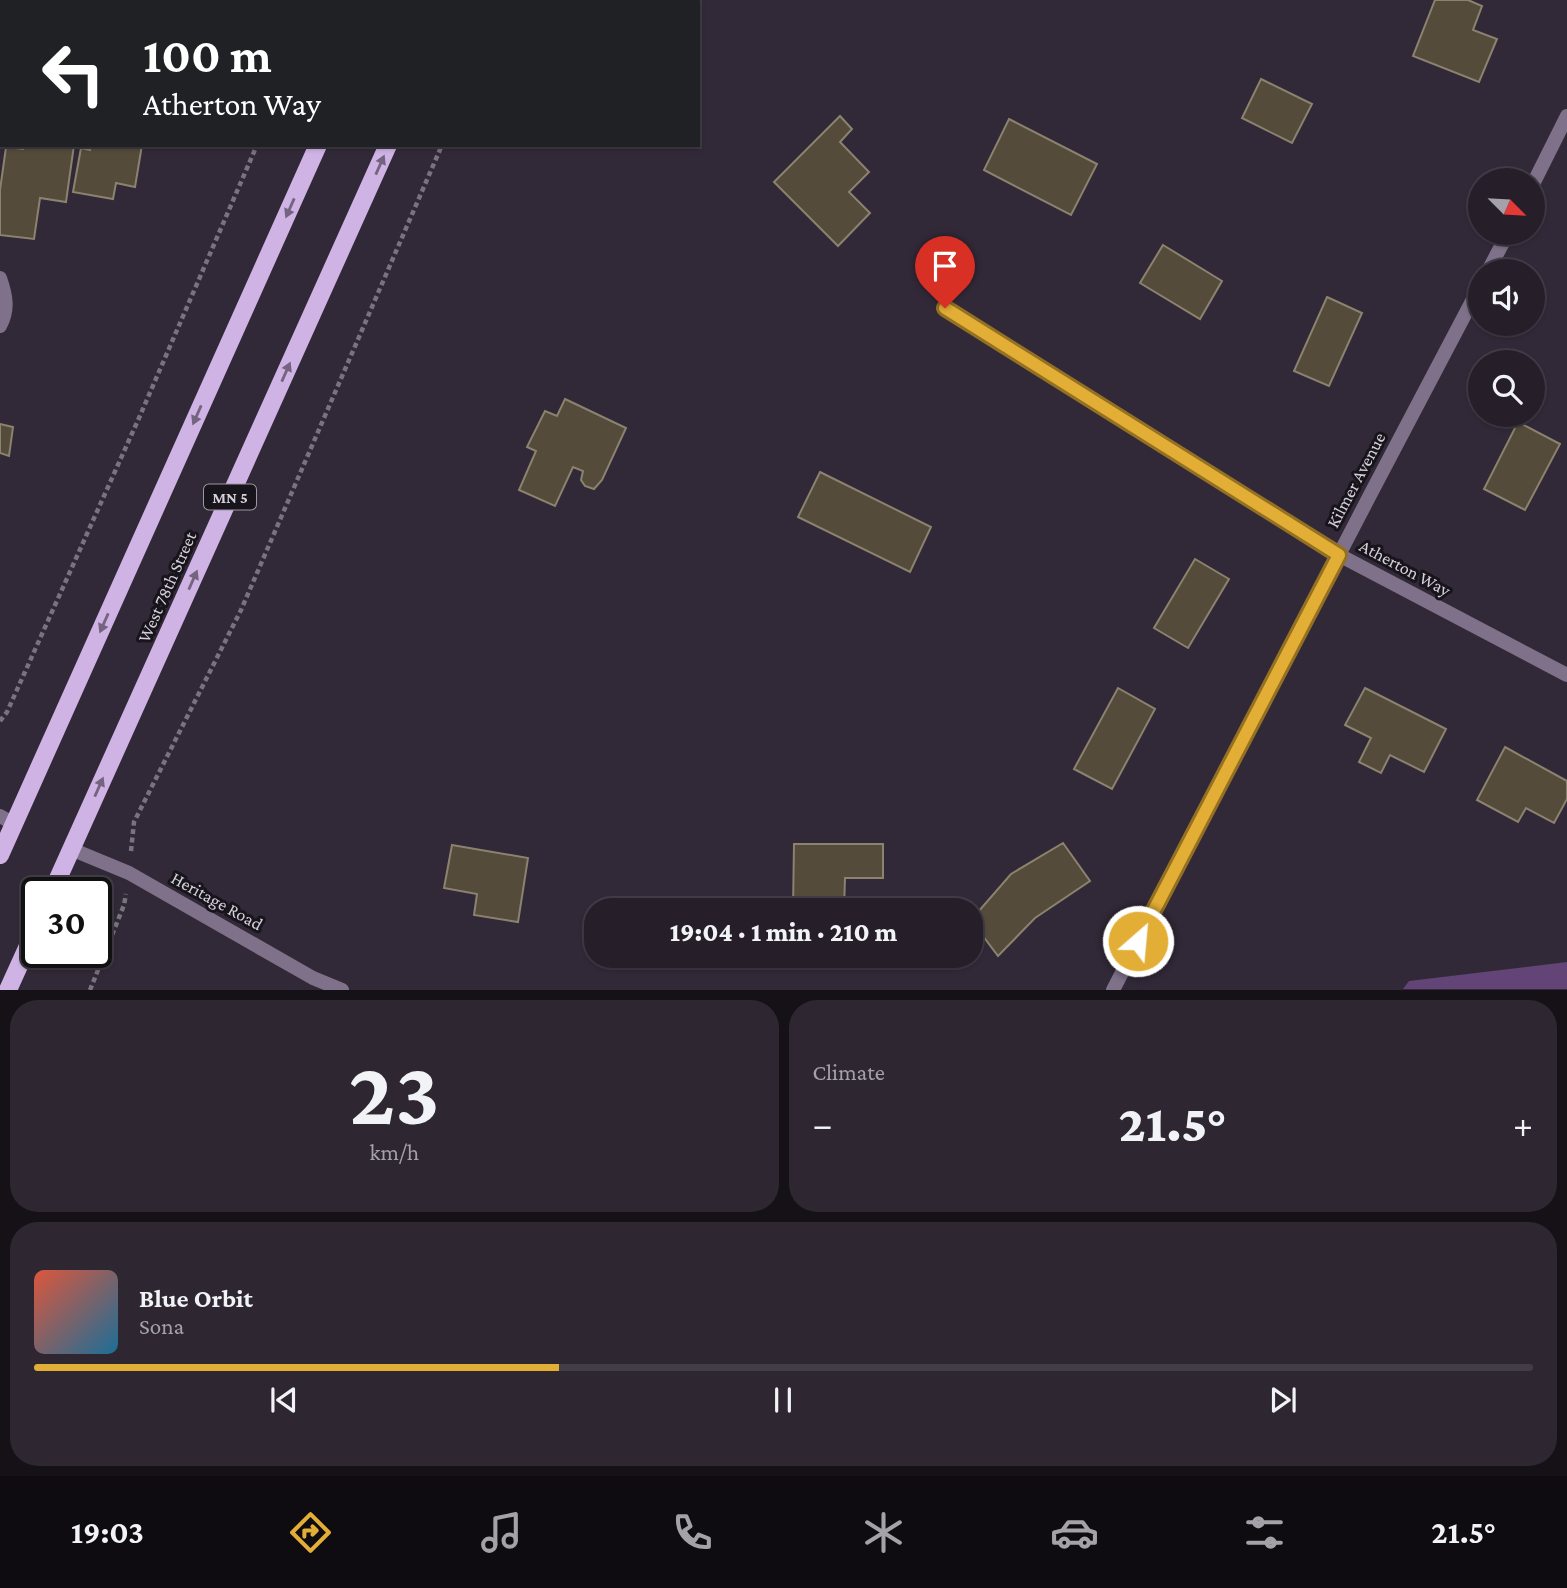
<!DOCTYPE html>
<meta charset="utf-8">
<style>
body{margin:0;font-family:"Crimson Pro",serif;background:#2e2732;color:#f1f3f6;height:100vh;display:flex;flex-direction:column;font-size:26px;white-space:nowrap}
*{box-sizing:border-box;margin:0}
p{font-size:23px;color:#a4a2a8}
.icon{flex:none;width:38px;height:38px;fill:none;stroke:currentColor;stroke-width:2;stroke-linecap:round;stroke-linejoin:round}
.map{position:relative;height:990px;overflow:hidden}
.panel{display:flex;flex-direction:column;gap:10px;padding:10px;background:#151117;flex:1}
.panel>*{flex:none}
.guide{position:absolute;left:0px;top:0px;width:700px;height:147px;box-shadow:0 2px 5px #0004,0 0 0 2px #423d47;background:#202124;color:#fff;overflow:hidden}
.needle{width:46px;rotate:114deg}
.buttons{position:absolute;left:1468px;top:168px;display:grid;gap:14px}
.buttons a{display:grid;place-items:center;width:77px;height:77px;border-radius:50%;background:#261f2a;box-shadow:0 2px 5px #0004,0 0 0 2px #423d47;font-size:35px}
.speed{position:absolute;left:21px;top:877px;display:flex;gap:14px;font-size:35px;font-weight:700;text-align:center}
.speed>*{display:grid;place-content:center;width:91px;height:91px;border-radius:50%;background:#261f2a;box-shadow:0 2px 5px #0004,0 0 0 2px #423d47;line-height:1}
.speed .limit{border:4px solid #111;border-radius:10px;background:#fff;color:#111}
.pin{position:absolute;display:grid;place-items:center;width:60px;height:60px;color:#fff;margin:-72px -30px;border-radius:50% 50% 50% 0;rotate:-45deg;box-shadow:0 0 7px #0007}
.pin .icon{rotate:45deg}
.me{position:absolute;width:77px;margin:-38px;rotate:27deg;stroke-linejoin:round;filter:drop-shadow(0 0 5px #0008)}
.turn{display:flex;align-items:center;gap:24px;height:147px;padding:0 28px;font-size:32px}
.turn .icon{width:91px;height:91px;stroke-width:2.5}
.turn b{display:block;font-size:49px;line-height:60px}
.big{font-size:52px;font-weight:800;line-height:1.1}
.panel .widget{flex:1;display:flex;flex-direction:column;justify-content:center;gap:10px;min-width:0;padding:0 24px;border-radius:28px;background:#2e2732}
.panel .dial{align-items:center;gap:0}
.dial b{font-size:91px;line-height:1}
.song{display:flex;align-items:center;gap:21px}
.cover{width:84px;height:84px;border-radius:10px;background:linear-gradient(135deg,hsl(10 70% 55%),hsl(200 70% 35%))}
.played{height:7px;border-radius:4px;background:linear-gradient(90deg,#e3ae35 35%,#423d47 35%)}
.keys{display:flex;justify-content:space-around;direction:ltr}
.heat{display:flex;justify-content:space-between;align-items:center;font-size:38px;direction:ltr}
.panel .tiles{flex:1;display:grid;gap:10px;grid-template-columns:1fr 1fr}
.widget:last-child{grid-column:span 2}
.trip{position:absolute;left:584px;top:898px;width:399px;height:70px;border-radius:28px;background:#261f2a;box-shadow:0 2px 5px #0004,0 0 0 2px #423d47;font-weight:800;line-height:70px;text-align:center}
.dock{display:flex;height:112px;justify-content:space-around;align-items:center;background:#0f0c11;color:#a4a2a8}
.dock .icon{width:49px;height:49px}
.dock .on{color:#e3ae35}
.dock b{font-size:32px;color:#f1f3f6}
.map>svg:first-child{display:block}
.forest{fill:#624477}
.building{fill:#544b3a;stroke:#8b826f;stroke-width:2}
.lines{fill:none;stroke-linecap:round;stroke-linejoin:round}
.path{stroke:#79727f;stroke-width:4.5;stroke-dasharray:5 3.5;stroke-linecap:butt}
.street{stroke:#7e7189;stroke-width:14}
.primary{stroke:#d0b3e5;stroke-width:18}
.oneway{fill:#746480}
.route-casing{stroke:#947122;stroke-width:18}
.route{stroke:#e3ae35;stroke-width:12}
.labels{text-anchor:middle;stroke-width:6;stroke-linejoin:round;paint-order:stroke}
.shield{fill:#18141b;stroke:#9c97a0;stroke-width:2}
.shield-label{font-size:16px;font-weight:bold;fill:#d4cfd9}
.street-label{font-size:18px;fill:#d4cfd9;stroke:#18141b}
</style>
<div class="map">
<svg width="1567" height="990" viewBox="0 0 1567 990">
<rect width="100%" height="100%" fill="#322938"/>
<path class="forest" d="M 1567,962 L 1567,989 L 1403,989 L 1409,981 Z"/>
<path class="building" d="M 1435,0 L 1468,0 L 1482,6 L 1473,30 L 1497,39 L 1479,82 L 1413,56 Z
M 1261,79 L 1312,104 L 1292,143 L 1242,118 Z
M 840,116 L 852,129 L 840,142 L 869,172 L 849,192 L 870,213 L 838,246 L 774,182 Z
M 1009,119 L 1097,164 L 1071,215 L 984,170 Z
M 23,145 L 74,145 L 66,202 L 40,198 L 34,239 L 0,235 L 0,190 L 6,147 L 23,149 Z
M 91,145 L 142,145 L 135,187 L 116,183 L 113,199 L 73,192 L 81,148 L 90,150 Z
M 1163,245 L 1222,281 L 1200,319 L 1140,283 Z
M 1327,297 L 1362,313 L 1329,386 L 1294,371 Z
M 565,399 L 626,428 L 602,480 L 594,489 L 585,486 L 581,480 L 583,471 L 573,467 L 555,506 L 519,490 L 536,451 L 527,447 L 545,411 L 557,416 Z
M 1518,422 L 1560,444 L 1525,510 L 1484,489 Z
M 0,424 L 13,427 L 9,456 L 0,453 Z
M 820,472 L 931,527 L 910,572 L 798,517 Z
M 1195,559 L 1229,579 L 1188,648 L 1154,628 Z
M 1118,688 L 1155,709 L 1112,789 L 1074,769 Z
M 1365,688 L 1446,729 L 1424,772 L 1390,755 L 1381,773 L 1359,762 L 1371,738 L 1345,725 Z
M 1505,747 L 1567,781 L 1567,799 L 1554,823 L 1526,808 L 1518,822 L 1477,800 Z
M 1063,843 L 1090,881 L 1035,918 L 998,956 L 971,920 L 1011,874 Z
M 794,844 L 883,844 L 883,878 L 845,878 L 844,909 L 793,909 Z
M 452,845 L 528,858 L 518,922 L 474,915 L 477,894 L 444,888 Z"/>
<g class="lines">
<path class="path" d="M 316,2 L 316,0
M 501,2 L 502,0
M 0,721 L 7,712 L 139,418 L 257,145
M 131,851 L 134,822 L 241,610 L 442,145
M 90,990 L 124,905 L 126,894"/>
<path class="street" d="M 1533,184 L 1567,116
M 1488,271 L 1508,233
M 0,278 C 6,295 9,310 0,326
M 945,308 L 1339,555 L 1567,675
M 0,816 L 14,824
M 71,849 L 129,873 L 313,978 L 342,990
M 1113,990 L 1369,497 L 1480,286"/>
<path class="primary" d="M 378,2 L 378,0
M 452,2 L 452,0
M 0,855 L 318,145
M 52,892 L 388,145
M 8,990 L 37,926"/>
</g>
<defs><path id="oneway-solid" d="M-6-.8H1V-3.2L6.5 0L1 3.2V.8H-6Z" transform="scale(1.75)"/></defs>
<g class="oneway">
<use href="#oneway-solid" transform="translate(380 165) rotate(-66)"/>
<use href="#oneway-solid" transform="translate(290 208) rotate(114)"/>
<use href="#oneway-solid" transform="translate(286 372) rotate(-66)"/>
<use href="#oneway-solid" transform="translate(197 415) rotate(114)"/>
<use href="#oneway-solid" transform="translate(193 580) rotate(-66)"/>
<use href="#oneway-solid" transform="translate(104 623) rotate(114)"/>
<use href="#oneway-solid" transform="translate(99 787) rotate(-66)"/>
</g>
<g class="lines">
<defs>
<path id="route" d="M 945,308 L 1339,555 L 1138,941"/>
</defs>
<use href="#route" class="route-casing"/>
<use href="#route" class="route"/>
</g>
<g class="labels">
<rect class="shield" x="204" y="484.5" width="52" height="25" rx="5"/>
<g class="shield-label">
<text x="230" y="503">MN 5</text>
</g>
<g class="street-label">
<text transform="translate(1356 480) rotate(-62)" y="6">Kilmer Avenue</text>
<text transform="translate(1405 568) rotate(28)" y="6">Atherton Way</text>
<text transform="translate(167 587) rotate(-66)" y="6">West 78th Street</text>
<text transform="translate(217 901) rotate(29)" y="6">Heritage Road</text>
</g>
</g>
</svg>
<div class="buttons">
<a><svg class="needle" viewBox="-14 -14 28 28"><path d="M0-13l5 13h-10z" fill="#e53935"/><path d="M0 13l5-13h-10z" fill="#a4a2a8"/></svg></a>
<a><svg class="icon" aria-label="sound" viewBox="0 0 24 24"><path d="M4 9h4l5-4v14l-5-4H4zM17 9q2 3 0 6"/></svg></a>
<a><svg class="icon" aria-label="search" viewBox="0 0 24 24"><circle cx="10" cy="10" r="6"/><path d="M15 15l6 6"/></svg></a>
</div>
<div class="speed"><div class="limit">30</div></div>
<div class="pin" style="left:945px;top:308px;background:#d93025"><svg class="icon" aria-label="arrive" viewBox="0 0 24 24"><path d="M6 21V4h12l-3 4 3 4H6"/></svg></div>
<svg class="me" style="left:1138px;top:941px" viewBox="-20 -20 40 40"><circle r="17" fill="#e3ae35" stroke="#fff" stroke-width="3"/><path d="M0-11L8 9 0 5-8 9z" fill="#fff"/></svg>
<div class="trip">19:04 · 1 min · 210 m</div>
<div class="guide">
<div class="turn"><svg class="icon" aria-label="left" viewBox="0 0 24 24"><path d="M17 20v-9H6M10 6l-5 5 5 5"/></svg><div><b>100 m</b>Atherton Way</div></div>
</div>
</div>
<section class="panel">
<div class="tiles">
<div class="widget dial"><b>23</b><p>km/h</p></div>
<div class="widget"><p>Climate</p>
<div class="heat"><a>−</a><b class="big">21.5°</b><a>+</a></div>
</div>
<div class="widget">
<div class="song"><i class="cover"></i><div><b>Blue Orbit</b><p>Sona</p></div></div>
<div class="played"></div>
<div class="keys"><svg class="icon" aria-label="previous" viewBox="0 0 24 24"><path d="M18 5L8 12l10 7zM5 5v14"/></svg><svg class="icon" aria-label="pause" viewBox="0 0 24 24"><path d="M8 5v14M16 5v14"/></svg><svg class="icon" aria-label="next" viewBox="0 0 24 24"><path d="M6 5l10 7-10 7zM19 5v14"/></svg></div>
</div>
</div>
</section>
<nav class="dock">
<b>19:03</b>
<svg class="icon on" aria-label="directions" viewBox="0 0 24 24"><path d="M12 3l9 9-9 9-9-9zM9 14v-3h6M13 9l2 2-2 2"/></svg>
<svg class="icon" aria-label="music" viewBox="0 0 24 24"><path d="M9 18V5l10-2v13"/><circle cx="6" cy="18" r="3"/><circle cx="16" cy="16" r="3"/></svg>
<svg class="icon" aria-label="phone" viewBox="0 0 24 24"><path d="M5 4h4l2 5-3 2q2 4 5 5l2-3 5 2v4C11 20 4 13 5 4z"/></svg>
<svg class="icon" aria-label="climate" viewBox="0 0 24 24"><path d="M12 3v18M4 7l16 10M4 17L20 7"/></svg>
<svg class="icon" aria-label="car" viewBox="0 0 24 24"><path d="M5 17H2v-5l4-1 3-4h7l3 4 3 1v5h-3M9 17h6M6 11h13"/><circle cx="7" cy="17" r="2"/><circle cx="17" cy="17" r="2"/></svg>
<svg class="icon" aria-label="filters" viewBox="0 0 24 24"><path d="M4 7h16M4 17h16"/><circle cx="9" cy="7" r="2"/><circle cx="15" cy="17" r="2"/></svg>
<b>21.5°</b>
</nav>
